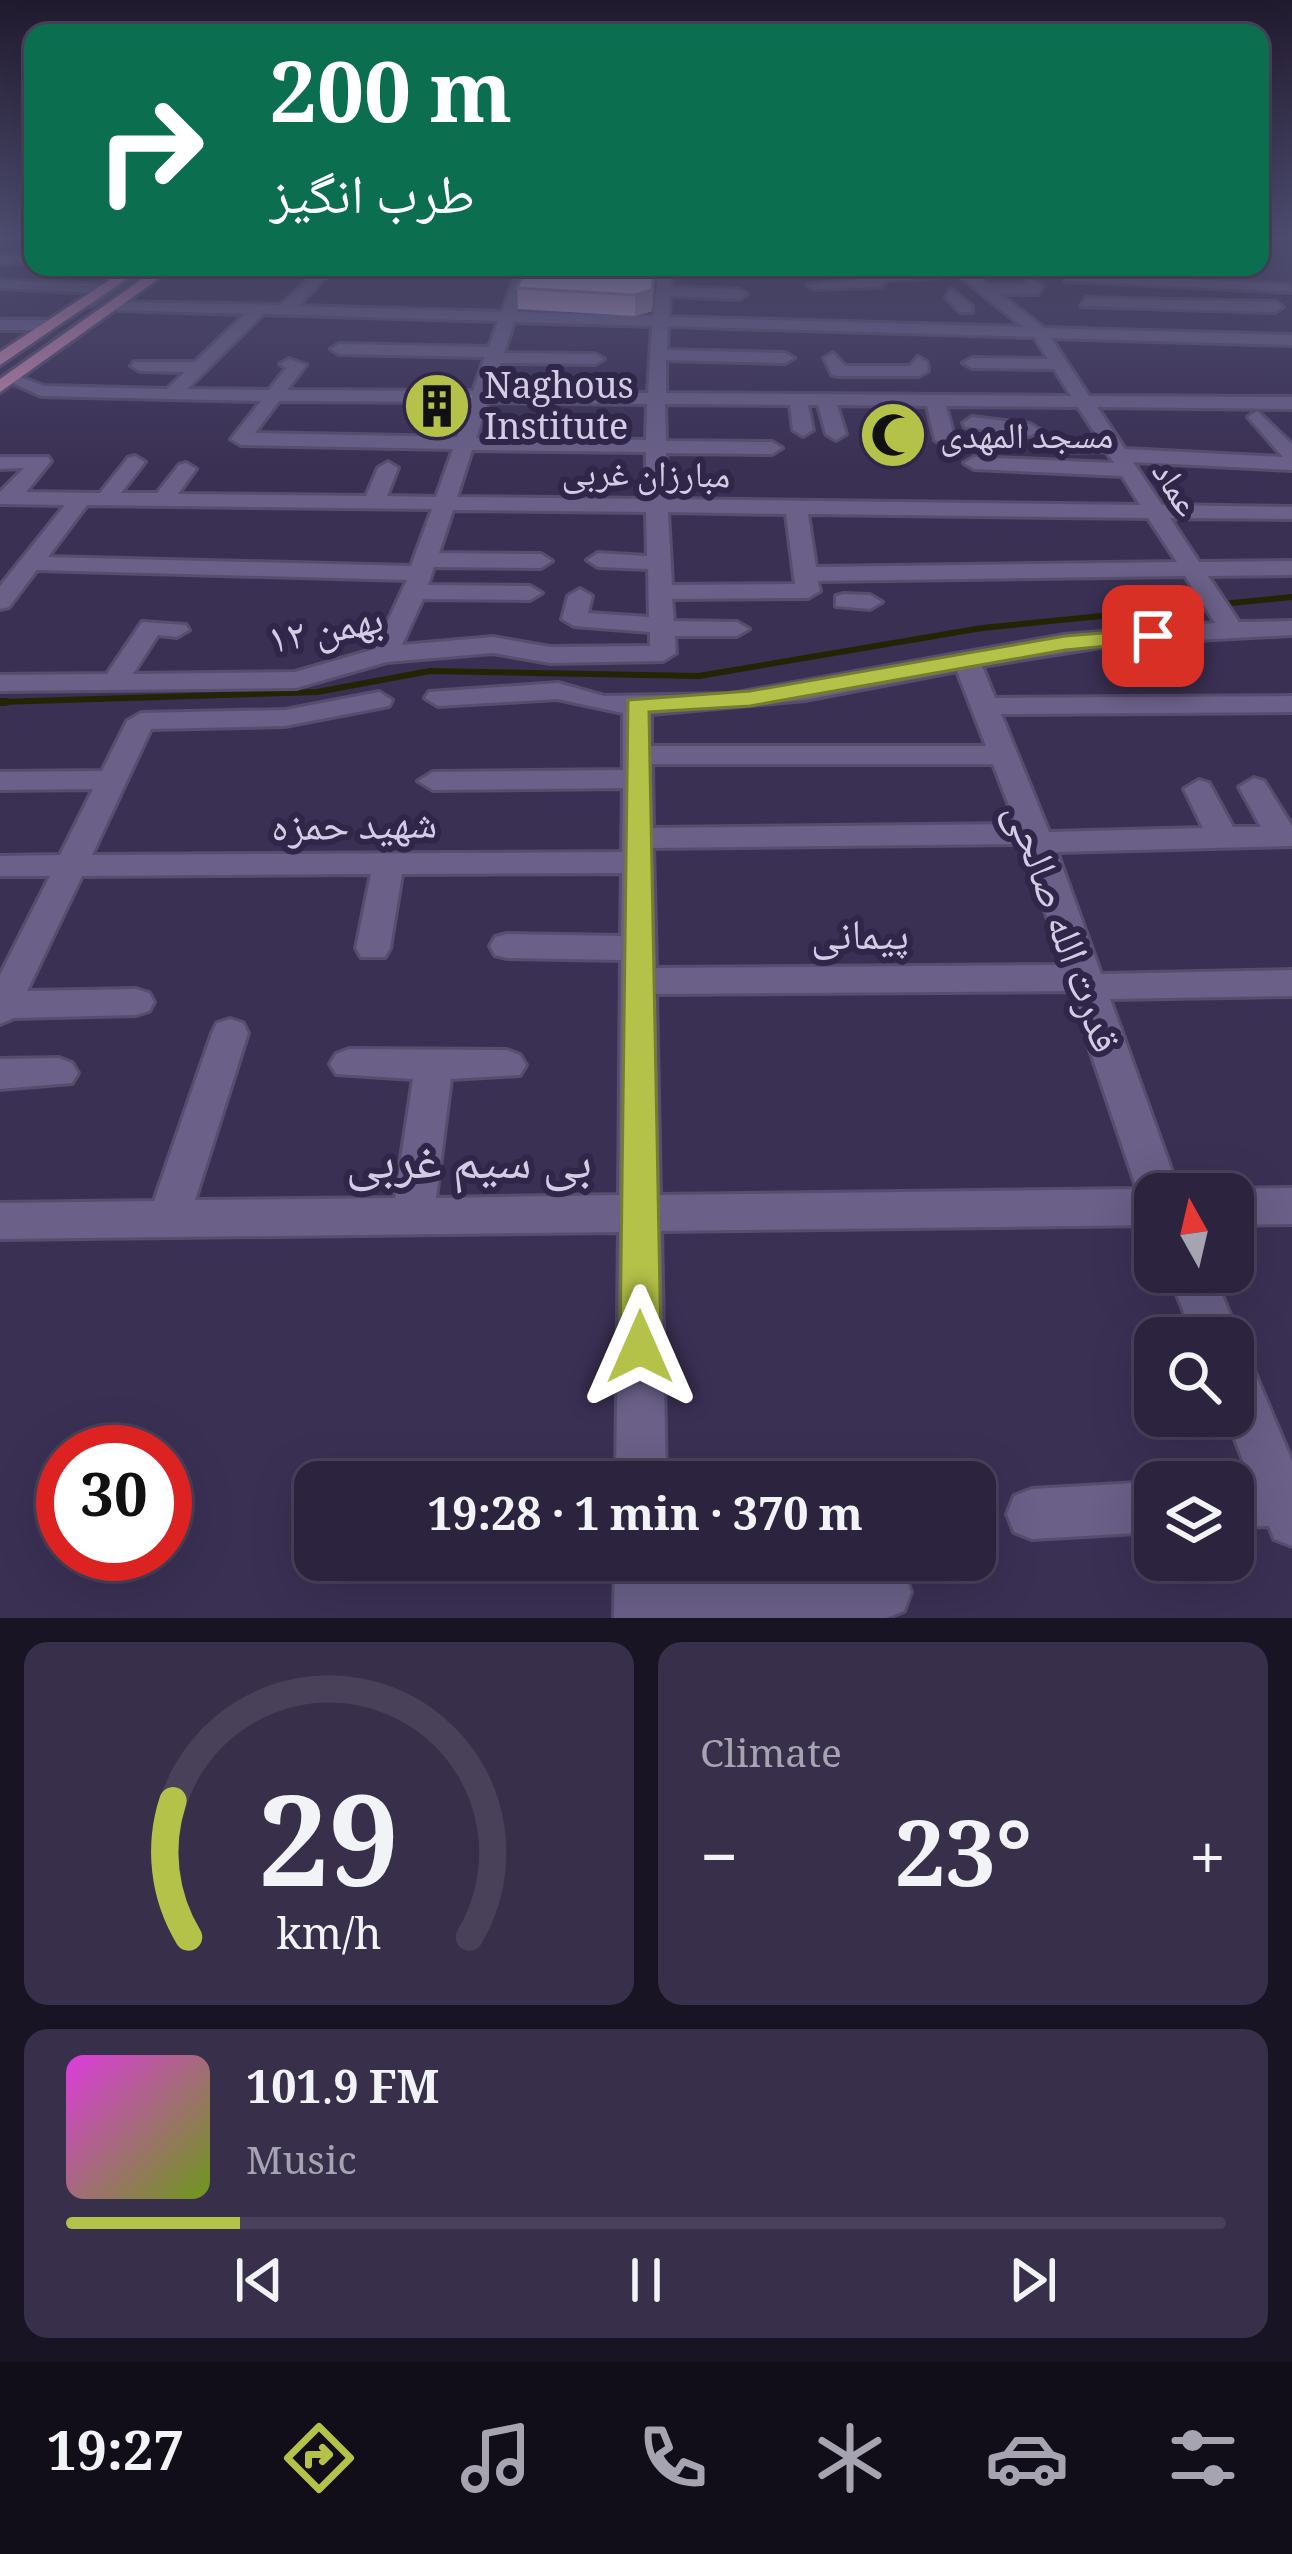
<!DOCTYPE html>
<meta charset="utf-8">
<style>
body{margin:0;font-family:Georgia,"Noto Naskh Arabic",serif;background:#38304a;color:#f1f3f6;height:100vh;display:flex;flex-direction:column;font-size:45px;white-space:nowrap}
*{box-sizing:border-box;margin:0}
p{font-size:39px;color:#a6a4b0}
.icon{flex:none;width:66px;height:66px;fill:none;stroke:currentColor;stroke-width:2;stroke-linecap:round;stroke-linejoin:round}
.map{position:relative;height:1618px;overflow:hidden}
.sheet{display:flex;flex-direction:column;gap:24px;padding:24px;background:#181423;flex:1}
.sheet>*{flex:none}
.guide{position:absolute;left:24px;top:24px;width:1245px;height:252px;border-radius:24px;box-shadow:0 12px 48px #0002,0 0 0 3px #484159;background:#0b6e4f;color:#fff;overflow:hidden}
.needle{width:78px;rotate:352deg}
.controls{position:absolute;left:1134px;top:1173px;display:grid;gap:24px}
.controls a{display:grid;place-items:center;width:120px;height:120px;border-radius:24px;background:#2c243f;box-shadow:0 12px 48px #0002,0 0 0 3px #484159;font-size:60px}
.speed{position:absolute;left:36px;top:1425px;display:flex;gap:24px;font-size:60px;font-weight:700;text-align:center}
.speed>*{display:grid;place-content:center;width:156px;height:156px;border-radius:50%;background:#2c243f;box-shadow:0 12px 48px #0002,0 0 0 3px #484159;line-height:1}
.speed .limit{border:18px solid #d22;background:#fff;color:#111}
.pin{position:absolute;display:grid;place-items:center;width:102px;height:102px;color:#fff;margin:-51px;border-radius:24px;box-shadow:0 6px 18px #0006}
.me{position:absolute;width:132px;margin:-66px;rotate:0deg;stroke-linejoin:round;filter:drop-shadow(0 0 9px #0008)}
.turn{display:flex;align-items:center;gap:42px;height:252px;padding:0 48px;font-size:54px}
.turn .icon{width:156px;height:156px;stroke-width:2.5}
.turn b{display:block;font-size:84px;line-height:102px}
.big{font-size:90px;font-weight:700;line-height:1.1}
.sheet .tile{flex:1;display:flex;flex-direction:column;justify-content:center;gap:18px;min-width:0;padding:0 42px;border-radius:24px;background:#38304a}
.sheet .dial{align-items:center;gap:0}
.dial svg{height:312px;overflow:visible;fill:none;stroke:#484159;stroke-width:7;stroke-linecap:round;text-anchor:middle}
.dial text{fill:#f1f3f6;stroke:none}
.song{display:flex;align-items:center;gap:36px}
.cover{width:144px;height:144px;border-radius:18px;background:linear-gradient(135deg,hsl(300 70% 55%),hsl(80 70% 35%))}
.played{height:12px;border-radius:6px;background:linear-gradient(90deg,#b4c24a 15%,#484159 15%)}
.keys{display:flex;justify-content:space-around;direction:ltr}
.heat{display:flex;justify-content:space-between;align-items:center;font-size:66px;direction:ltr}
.sheet .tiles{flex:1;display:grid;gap:24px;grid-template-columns:1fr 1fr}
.tile:last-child{grid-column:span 2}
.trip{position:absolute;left:294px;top:1461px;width:702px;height:120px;border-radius:24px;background:#2c243f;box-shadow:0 12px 48px #0002,0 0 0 3px #484159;font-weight:700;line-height:120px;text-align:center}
.tab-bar{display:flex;height:192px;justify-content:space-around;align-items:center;background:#120e19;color:#a6a4b0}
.tab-bar .icon{width:84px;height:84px}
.tab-bar .current{color:#b4c24a}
.tab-bar b{font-size:54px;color:#f1f3f6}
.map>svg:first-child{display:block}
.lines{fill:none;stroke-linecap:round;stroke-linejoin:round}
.stream-far1{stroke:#212503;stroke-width:6}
.stream{stroke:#212503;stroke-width:8}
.minor-casing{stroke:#564e6c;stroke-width:6}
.major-casing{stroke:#564e6c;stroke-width:6}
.minor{fill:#6a6088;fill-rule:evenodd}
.major{fill:#bf83a8;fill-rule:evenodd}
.wall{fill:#b29abc}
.shaded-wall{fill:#917d99}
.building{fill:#cfb3db;stroke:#917d99;stroke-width:3}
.route{fill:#b4c24a;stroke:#757e30;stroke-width:3}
.labels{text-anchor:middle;stroke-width:12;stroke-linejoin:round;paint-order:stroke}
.far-poi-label{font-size:36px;fill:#d2cde4;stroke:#302649;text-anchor:start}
.far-street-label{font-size:36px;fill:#d2cde4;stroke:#302649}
.street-label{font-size:42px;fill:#d2cde4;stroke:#302649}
.near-street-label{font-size:51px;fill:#d2cde4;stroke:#302649}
</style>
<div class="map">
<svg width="1292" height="1618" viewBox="0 0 1292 1618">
<rect width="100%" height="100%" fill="#3a3054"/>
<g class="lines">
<path class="stream-far1" d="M 0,702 L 317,692 L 430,671 L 699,676 L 982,628 L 1292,597"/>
<path class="stream" d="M 0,702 L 5,702"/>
<defs>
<path id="minor" d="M 33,254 L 33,262 L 0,264 L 0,256 Z
M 131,267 L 148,267 L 91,306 L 83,301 L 92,293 L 0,288 L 0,280 L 104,285 Z
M 321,267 L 336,267 L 298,306 L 502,312 L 515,275 L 397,271 L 390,267 L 532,267 L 517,312 L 653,316 L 659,267 L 673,267 L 671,287 L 739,289 L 747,294 L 739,299 L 670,296 L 669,317 L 1023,327 L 948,267 L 964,267 L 988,285 L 1023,285 L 1029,279 L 1043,286 L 1038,294 L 1000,294 L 1044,328 L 1292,335 L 1292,345 L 1051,338 L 1089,396 L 1292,397 L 1292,409 L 1097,407 L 1125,449 L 1283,457 L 1248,417 L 1257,411 L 1292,444 L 1292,470 L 1133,462 L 1162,505 L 1292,507 L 1292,519 L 1170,518 L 1199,562 L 1292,561 L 1292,575 L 1208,576 L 1239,622 L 1292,621 L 1292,635 L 1120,644 L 982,666 L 995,698 L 1292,696 L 1292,712 L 1001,714 L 1049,832 L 1203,828 L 1184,789 L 1199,780 L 1209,783 L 1233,827 L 1261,827 L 1239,787 L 1254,778 L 1264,781 L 1292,826 L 1292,846 L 1057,852 L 1101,974 L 1292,970 L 1292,996 L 1110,999 L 1180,1194 L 1155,1194 L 1155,1225 L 661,1231 L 666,1482 L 616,1482 L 619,1232 L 0,1239 L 0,1203 L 154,1201 L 212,1033 L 217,1023 L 230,1019 L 243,1023 L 248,1033 L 195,1200 L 395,1198 L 413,1079 L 336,1074 L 330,1064 L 336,1054 L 349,1049 L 507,1050 L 520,1055 L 526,1065 L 520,1075 L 451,1079 L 436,1198 L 619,1195 L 621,960 L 507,958 L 495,955 L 490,946 L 495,937 L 507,934 L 621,936 L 622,873 L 402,874 L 390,948 L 385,957 L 361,957 L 356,948 L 371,874 L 82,876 L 27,991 L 136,989 L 149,993 L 154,1002 L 149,1011 L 136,1015 L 14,1018 L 0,1024 L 0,975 L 50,876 L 0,876 L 0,856 L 60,855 L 93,789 L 0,790 L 0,772 L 102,771 L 127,721 L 141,713 L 285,710 L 379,692 L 392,700 L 389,706 L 285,726 L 151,729 L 92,855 L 622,852 L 623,788 L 433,790 L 418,781 L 433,772 L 623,770 L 623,713 L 557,699 L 438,706 L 425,698 L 429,692 L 558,683 L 604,696 L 731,694 L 1064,635 L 1215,623 L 1185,576 L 818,581 L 820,591 L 808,598 L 672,599 L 674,621 L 737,622 L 749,629 L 737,636 L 675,636 L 676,653 L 663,661 L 550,663 L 493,653 L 387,662 L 296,688 L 0,691 L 0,675 L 107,674 L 142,622 L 186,625 L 189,630 L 177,637 L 158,635 L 133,674 L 295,672 L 375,649 L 407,580 L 37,570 L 9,607 L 0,609 L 0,586 L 65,505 L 0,504 L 0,492 L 24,468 L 0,469 L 0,457 L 48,457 L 51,461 L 26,492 L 100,493 L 128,458 L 135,456 L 145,462 L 121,493 L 157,493 L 179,465 L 186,463 L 196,469 L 178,494 L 366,496 L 378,468 L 388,462 L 398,468 L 387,496 L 436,497 L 453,449 L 241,445 L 231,439 L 261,401 L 41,396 L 3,379 L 12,374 L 44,386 L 167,389 L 185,372 L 140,371 L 131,366 L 134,362 L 195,362 L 245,314 L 116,310 L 110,302 L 281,305 ZM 263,314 L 498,321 L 489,347 L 339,344 L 331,349 L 339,354 L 485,357 L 473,391 L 287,390 L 306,365 L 289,359 L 280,364 L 286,368 L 269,390 L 187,389 ZM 514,322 L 652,326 L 648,393 L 491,392 L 501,363 L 595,364 L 604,359 L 595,354 L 504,353 ZM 668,326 L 1034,337 L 1048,359 L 972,358 L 963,363 L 972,368 L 1054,369 L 1071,396 L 666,393 L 666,360 L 785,363 L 794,358 L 785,353 L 667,350 ZM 279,401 L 470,402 L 457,437 L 255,433 ZM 488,402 L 647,404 L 646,440 L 476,438 ZM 665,404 L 790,405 L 793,430 L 803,436 L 813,430 L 808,405 L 818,405 L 826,434 L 836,440 L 846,434 L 837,405 L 927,406 L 935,440 L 945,446 L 955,440 L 946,406 L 1078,407 L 1099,439 L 1056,440 L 1046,446 L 1056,452 L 1106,451 L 1114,463 L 974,457 L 964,463 L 974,469 L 1122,476 L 1140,505 L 667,499 L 666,453 L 772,454 L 782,448 L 772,442 L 666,441 ZM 472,450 L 646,452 L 646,499 L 457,497 ZM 87,505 L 432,509 L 411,566 L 48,557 ZM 453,510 L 646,512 L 647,556 L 598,553 L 587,560 L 598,567 L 648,569 L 649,617 L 588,613 L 592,596 L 580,589 L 568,596 L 562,619 L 574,626 L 650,632 L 650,646 L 550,647 L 493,637 L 402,645 L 423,599 L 530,600 L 542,593 L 530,586 L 428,585 L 434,567 L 541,568 L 552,561 L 541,554 L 439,553 ZM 668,512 L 786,514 L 795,584 L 672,585 ZM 808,514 L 1148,518 L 1177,562 L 816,567 ZM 957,671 L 986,746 L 651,746 L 651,714 L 805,700 ZM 652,764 L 993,764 L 1016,824 L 653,828 ZM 1023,844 L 1063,965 L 656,968 L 653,848 ZM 1070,991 L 1137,1189 L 660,1195 L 656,994 Z
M 695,267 L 846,267 L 847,269 L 840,273 L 702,271 Z
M 934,270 L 939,277 L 886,281 L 880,287 L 814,289 L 807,285 L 866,279 L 872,273 Z
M 1070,274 L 1287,284 L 1292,292 L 1065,281 Z
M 951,289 L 972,306 L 972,312 L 960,312 L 946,297 Z
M 1086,298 L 1275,302 L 1283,307 L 1275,312 L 1081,306 Z
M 0,320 L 49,320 L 57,325 L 49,330 L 0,330 Z
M 833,353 L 845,366 L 910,366 L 918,357 L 927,362 L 928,371 L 919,376 L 838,376 L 832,375 L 824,358 Z
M 972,417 L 1030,424 L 1040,430 L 1030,436 L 965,427 L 963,423 Z
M 844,594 L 870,595 L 882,602 L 870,609 L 836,606 L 836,596 Z
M 59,1058 L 72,1063 L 78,1073 L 72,1083 L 0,1089 L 0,1059 Z
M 1292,1188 L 1292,1224 L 1233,1225 L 1233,1194 L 1219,1194 L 1233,1189 Z
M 1168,1272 L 1212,1272 L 1240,1338 L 1233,1353 L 1249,1359 L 1292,1461 L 1292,1546 L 1274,1539 L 1269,1526 L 1233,1527 L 1233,1482 L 1221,1482 L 1249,1476 L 1226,1416 L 1233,1416 L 1233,1338 L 1194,1338 Z
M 1155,1482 L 1155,1532 L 1032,1539 L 1014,1532 L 1007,1514 L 1014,1496 L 1032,1489 Z
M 615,1560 L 667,1560 L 667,1567 L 885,1566 L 904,1573 L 911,1592 L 904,1611 L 886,1618 L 614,1618 Z"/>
<path id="major" d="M 159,267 L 175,267 L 0,392 L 0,379 Z
M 120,273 L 125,280 L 0,365 L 0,352 Z"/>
</defs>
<use href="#minor" class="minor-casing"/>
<use href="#major" class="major-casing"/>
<use href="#minor" class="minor"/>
<use href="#major" class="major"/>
</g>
<path class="wall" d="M 655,267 L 652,311 L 635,316 L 518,309 L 517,288 Z
M 447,390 L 447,397 L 470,397 L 471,410 L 469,416 L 424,416 L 423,403 Z"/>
<path class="shaded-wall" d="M 654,267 L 655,267 L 652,311 L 635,316 L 635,295 Z"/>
<path class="building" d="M 526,267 L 654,267 L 652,290 L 635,295 L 517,288 Z
M 428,390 L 447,390 L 443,397 L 470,397 L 468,403 L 423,403 Z"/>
<linearGradient id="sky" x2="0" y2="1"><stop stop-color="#201a2e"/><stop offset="0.51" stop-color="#4f4e72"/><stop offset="1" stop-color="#4f4e72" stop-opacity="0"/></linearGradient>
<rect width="1292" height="466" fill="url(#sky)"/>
<path class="route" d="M 1153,629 L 1161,631 L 1161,641 L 1065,650 L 750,706 L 649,712 L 661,1347 L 655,1361 L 640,1367 L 626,1361 L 620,1347 L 628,700 L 750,691 L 1065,636 Z"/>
<defs>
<symbol id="building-disc" viewBox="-11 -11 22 22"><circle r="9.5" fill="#b4c24a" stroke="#302649"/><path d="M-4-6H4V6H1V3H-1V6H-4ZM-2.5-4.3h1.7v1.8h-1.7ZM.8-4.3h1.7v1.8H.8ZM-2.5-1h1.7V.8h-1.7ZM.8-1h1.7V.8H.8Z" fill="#111"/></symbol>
<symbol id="mosque-disc" viewBox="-11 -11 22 22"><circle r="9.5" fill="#b4c24a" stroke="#302649"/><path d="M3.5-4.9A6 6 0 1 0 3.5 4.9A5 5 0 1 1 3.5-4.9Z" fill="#111"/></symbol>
</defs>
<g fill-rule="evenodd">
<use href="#building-disc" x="399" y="368" width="76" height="76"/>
<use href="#mosque-disc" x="855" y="397" width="76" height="76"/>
</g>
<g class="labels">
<g class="far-poi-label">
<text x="484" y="398">Naghous<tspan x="484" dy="41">Institute</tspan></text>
<text x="940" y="448">مسجد المهدی</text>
</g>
<g class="far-street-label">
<text transform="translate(646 473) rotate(1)" y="13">مبارزان غربی</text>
<text transform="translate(1177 488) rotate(58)" y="13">عماد</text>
</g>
<g class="street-label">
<text transform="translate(325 628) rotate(-11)" y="15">۱۲ بهمن</text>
<text transform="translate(354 824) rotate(-1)" y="15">شهید حمزه</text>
<text transform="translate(1064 927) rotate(70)" y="15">قدرت الله صالحی</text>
<text x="860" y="949">پیمانی</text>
</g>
<g class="near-street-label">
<text x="469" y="1178">بی سیم غربی</text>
</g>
</g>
</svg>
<div class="controls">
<a><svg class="needle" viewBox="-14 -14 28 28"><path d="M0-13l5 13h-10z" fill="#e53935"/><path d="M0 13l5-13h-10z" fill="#a6a4b0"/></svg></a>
<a><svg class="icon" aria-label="search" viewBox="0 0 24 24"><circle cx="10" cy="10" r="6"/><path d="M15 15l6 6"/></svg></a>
<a><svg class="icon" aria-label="layers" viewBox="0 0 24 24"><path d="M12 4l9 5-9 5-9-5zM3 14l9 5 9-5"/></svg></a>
</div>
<div class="speed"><div class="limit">30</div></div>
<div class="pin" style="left:1153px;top:636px;background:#d93025"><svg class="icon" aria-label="arrive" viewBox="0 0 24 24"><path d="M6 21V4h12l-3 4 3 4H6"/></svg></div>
<svg class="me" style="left:640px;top:1347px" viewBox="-20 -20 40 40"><path d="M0-17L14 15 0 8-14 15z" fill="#b4c24a" stroke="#fff" stroke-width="4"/></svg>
<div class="trip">19:28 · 1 min · 370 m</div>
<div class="guide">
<div class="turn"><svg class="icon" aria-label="right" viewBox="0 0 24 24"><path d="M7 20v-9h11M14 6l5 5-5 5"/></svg><div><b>200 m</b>طرب انگیز</div></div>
</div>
</div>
<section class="sheet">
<div class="tiles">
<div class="tile dial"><svg viewBox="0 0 100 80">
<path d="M14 69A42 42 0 1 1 86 69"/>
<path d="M14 69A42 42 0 0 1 10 34" stroke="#b4c24a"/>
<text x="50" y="56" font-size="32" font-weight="700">29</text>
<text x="50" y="72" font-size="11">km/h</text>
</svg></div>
<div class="tile"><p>Climate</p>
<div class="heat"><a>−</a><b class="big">23°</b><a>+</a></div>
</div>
<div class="tile">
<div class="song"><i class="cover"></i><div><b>101.9 FM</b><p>Music</p></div></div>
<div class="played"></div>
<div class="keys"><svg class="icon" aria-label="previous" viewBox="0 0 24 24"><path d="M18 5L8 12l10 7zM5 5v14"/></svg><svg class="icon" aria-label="pause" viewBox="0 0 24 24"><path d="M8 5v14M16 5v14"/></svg><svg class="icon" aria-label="next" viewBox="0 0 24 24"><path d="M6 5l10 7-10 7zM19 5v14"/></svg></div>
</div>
</div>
</section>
<nav class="tab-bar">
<b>19:27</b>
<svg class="icon current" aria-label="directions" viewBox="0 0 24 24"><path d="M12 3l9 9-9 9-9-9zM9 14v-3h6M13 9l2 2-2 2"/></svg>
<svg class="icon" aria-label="music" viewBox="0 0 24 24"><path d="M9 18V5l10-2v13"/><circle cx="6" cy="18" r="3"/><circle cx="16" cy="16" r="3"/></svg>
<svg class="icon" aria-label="phone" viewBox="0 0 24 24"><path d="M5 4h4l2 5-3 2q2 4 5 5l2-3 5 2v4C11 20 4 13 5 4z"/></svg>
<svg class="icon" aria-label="climate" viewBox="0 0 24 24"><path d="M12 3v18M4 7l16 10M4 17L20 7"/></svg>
<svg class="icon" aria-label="car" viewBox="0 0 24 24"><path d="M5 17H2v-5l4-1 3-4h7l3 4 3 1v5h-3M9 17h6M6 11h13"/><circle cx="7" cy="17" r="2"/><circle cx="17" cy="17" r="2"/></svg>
<svg class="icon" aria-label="filters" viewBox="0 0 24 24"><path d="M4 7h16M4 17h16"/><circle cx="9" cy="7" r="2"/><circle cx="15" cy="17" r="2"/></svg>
</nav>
